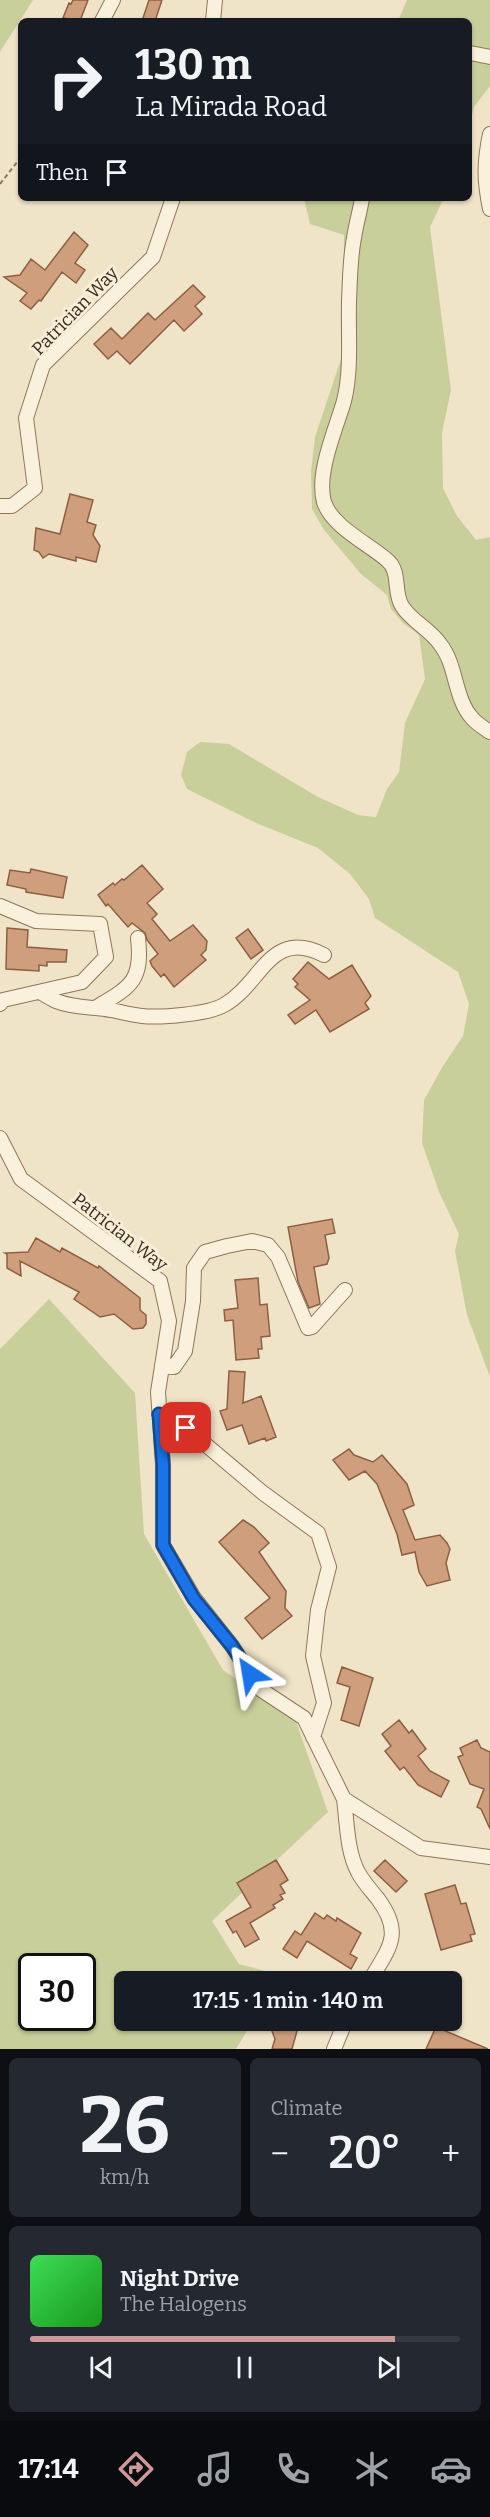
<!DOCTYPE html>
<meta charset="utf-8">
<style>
body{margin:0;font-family:Bitter,serif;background:#242831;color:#f1f3f6;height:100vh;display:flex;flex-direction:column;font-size:22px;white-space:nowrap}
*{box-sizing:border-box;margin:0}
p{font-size:20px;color:#9ea1a6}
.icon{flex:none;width:33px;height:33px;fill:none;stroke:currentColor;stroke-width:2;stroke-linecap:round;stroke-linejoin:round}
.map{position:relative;height:2049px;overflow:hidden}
.side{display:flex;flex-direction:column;gap:9px;padding:9px;background:#0d0f14;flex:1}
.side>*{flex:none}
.hud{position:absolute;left:18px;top:18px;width:454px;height:183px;border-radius:9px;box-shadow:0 2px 4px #0004;background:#171b24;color:#f1f3f6;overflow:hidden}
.speed{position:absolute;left:18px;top:1953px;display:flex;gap:12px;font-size:30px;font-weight:700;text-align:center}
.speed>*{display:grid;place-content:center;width:78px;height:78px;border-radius:50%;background:#171b24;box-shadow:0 2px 4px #0004;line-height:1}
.speed .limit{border:3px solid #111;border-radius:9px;background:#fff;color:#111}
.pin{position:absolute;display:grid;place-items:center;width:51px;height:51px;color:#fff;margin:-26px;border-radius:12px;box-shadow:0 3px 9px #0006}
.me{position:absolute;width:66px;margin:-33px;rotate:327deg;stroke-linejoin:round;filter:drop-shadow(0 0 4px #0008)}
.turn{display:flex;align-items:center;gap:21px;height:126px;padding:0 18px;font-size:27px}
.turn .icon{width:78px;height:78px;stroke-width:2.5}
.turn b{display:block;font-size:42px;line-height:51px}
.then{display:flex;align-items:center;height:57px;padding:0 18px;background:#0003;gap:12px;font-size:22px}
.big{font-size:45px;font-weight:600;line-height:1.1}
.side .tile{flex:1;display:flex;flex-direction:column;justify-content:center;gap:9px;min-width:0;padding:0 21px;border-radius:9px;background:#242831}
.side .dial{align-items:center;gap:0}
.dial b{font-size:78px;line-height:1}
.song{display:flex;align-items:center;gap:18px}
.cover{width:72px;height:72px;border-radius:9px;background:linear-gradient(135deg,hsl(130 70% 55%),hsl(120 70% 35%))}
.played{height:6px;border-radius:3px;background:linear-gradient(90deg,#cc999b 85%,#363941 85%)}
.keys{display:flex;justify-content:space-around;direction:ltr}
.heat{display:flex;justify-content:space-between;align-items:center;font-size:33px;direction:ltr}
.side .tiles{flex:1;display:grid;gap:9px;grid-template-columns:1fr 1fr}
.tile:last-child{grid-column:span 2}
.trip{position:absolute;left:114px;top:1971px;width:348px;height:60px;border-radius:9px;background:#171b24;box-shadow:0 2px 4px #0004;font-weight:600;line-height:60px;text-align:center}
.menu{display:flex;height:96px;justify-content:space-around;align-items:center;background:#090b0e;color:#9ea1a6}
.menu .icon{width:42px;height:42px}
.menu .selected{color:#cc999b}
.menu b{font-size:27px;color:#f1f3f6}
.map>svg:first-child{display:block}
.green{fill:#c9cf9b;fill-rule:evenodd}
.building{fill:#cf9f7d;stroke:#8d5f41;stroke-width:1.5}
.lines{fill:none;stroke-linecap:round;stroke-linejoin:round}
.minor-casing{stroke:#8d765c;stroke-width:16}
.path{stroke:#8d765c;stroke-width:2;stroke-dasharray:4.5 3;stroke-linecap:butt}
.minor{stroke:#faf1dc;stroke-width:14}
.route-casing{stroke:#114b97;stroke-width:15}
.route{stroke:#1a73e8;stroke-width:10}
.labels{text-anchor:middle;stroke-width:6;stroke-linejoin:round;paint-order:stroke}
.street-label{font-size:18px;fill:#3d2e20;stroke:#f7eed8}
</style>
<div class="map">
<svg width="490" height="2049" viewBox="0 0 490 2049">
<rect width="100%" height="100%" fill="#f0e4c8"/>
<path class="green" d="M 0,0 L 33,0 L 0,52 Z
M 407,0 L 490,0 L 490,86 L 474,107 L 470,122 L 470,21 L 398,21 Z
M 304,198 L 444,198 L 430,227 L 451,390 L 442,433 L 443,488 L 457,516 L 476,540 L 490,537 L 490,1377 L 467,1315 L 455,1251 L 459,1234 L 439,1192 L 422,1143 L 424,1100 L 443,1066 L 463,1036 L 469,1004 L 458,972 L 375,918 L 369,899 L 350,874 L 318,848 L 256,823 L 187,789 L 181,775 L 187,752 L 200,742 L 229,744 L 318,797 L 358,815 L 376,817 L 387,789 L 399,772 L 405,723 L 425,679 L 419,635 L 403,623 L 391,609 L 387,595 L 361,574 L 324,530 L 312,509 L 311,471 L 315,437 L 343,353 L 344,235 L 310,224 Z
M 49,1299 L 135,1393 L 144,1534 L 223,1670 L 295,1719 L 328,1812 L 212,1921 L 239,1964 L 280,1975 L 276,1981 L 124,1982 L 124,2020 L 253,2021 L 236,2049 L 0,2049 L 0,1349 ZM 32,1966 L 82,1966 L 82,2018 L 32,2018 Z"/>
<path class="building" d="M 73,0 L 88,0 L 80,21 L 63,18 L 69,3 L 71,4 Z
M 149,0 L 162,0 L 155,21 L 142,21 Z
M 74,232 L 88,245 L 75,263 L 85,270 L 76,283 L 62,272 L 41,301 L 39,300 L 31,309 L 20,301 L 27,293 L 4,277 L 20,275 L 31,259 L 45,270 Z
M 193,285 L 205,297 L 195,306 L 202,314 L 184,331 L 174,320 L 130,364 L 117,351 L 108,359 L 94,344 L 111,328 L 122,339 L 148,313 L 155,320 Z
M 70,494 L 93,500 L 87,522 L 96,525 L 93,535 L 100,546 L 96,562 L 76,557 L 76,561 L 49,554 L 43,558 L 39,552 L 34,550 L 36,528 L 60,534 Z
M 142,865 L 163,889 L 147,903 L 157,914 L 152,919 L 170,941 L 193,925 L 207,941 L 206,950 L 201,955 L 206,960 L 174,987 L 164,974 L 161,977 L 152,966 L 150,961 L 158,954 L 147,940 L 145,933 L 132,923 L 128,927 L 108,904 L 106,906 L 98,895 L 113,883 L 115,885 L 122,879 L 124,880 Z
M 31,869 L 67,877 L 63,898 L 26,892 L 26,889 L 7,885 L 10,870 L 30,873 Z
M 7,928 L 28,930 L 27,947 L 67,950 L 66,962 L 47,962 L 47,966 L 39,965 L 39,971 L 6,969 Z
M 248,929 L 263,950 L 251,959 L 236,938 Z
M 308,962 L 329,979 L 352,965 L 371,996 L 365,1003 L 369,1009 L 330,1032 L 316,1010 L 295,1024 L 288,1015 L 310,1000 L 295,987 L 298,984 L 293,979 Z
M 332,1219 L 335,1233 L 325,1235 L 329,1258 L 327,1264 L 314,1267 L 320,1304 L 309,1308 L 298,1282 L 288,1227 Z
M 36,1238 L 60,1252 L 62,1248 L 98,1268 L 99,1266 L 140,1298 L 140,1310 L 146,1315 L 146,1324 L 143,1328 L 133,1329 L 114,1314 L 100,1317 L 74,1299 L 79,1292 L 20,1261 L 21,1276 L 7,1268 L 7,1254 L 5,1253 L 28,1252 Z
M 258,1278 L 260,1305 L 267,1304 L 270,1336 L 261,1337 L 262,1349 L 258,1349 L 259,1358 L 236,1360 L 233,1320 L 225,1321 L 224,1310 L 238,1308 L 235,1280 Z
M 229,1371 L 245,1372 L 243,1403 L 261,1396 L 276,1437 L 266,1441 L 265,1438 L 249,1444 L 242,1425 L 227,1430 L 220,1411 L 227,1409 Z
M 349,1449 L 354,1455 L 373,1462 L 382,1455 L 407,1484 L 414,1505 L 403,1510 L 415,1540 L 440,1535 L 447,1543 L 450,1549 L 446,1563 L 450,1580 L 427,1586 L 419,1572 L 415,1552 L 402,1555 L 397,1534 L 377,1484 L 365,1471 L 349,1480 L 333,1460 Z
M 243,1520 L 254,1527 L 269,1543 L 259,1552 L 286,1591 L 285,1608 L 292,1616 L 262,1639 L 245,1618 L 270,1598 L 219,1542 Z
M 342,1667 L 373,1678 L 359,1726 L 341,1720 L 350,1687 L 337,1683 Z
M 399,1720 L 409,1733 L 412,1730 L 426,1749 L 418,1756 L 430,1771 L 449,1781 L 441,1797 L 418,1785 L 404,1767 L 400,1770 L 385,1751 L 391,1746 L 382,1734 Z
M 477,1740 L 481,1748 L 490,1752 L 490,1829 L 481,1809 L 477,1807 L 484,1789 L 470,1784 L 458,1757 L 463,1755 L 460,1748 Z
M 276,1860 L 288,1880 L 280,1885 L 285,1893 L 280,1895 L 283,1899 L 273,1905 L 275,1908 L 250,1923 L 259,1939 L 245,1947 L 236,1931 L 233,1933 L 226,1921 L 251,1907 L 237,1883 Z
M 385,1860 L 407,1881 L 396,1892 L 374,1871 Z
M 455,1885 L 461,1904 L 466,1903 L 475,1934 L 470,1935 L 472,1941 L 441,1950 L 425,1894 Z
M 315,1913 L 324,1919 L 327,1915 L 336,1921 L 337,1918 L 361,1933 L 350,1954 L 357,1958 L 351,1969 L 307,1941 L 297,1958 L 283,1949 L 295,1931 L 301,1935 Z
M 280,2020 L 300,2020 L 292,2049 L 272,2049 L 275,2039 L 272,2031 L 278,2028 Z
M 436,2027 L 488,2049 L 426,2049 Z"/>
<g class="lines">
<defs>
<path id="minor" d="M 102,21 L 113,0
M 213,21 L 215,0
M 470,53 L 490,57
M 490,134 C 484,163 484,179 490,209
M 362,198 C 360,212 356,224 354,238 C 350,258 350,280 349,301 C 348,334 352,369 344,401 C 336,429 316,473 324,502 C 332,527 369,544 387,560 C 401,571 393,592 402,606 C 411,621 430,629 440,644 C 457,665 454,698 472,718 C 477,724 484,728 490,732
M 0,506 L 12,506 L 35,488 L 26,418 L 43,365 L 153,257 L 173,198
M 0,906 L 36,921 L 100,924 L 106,957 L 82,982 L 3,1000 L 0,1004
M 40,992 C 45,995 51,999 56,1001 C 73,1008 93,1007 111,1010 C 121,1012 132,1015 142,1016 C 161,1018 209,1014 224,1005 C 262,984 270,927 324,955
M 95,1008 C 130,987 143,982 138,938
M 0,1138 L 21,1179 L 160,1281 L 169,1321 L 158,1392 L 163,1465 L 163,1545 L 194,1598 L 232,1646 L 260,1689 L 304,1718 L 344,1799 L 421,1848 L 490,1857
M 162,1365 L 174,1367 L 185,1351 L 193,1301 L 194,1268 L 205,1252 L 227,1246 L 252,1241 L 268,1245 L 278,1257 L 308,1328 L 312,1327 L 345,1290
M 159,1414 L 186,1428 L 263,1493 L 318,1533 L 329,1567 L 318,1610 L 313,1656 L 324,1703 L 313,1737
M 344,1799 C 347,1822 347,1852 358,1872 C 363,1882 371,1890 378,1899 C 404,1934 389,1948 369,1982
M 334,2049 L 346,2020"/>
</defs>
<use href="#minor" class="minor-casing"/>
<path class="path" d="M 0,184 L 21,157"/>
<use href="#minor" class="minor"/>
</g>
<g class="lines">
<defs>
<path id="route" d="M 186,1428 L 159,1414 L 163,1465 L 163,1545 L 194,1599 L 232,1646 L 250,1674"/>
</defs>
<use href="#route" class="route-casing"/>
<use href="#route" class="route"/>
</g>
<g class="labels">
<g class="street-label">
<text transform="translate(75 311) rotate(-46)" y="6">Patrician Way</text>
<text transform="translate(120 1232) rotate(38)" y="6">Patrician Way</text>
</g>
</g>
</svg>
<div class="speed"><div class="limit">30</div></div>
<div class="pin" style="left:186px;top:1428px;background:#d93025"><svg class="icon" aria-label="arrive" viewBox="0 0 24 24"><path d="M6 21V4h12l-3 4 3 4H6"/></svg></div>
<svg class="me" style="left:250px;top:1674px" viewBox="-20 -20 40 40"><path d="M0-17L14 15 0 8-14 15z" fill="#1a73e8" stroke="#fff" stroke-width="4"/></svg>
<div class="trip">17:15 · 1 min · 140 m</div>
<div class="hud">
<div class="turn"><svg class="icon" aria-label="right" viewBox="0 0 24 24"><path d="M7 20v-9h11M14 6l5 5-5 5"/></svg><div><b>130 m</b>La Mirada Road</div></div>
<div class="then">Then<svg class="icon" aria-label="arrive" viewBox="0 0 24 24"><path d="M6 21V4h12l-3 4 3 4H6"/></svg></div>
</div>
</div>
<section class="side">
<div class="tiles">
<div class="tile dial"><b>26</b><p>km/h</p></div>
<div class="tile"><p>Climate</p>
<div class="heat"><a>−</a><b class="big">20°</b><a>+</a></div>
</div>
<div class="tile">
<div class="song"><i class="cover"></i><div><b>Night Drive</b><p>The Halogens</p></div></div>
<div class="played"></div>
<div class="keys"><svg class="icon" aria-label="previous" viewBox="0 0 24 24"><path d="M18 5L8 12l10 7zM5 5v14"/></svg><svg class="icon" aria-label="pause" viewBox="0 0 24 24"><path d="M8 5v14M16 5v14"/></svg><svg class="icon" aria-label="next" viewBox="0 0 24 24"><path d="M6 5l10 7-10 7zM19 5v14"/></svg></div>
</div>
</div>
</section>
<nav class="menu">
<b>17:14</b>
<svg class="icon selected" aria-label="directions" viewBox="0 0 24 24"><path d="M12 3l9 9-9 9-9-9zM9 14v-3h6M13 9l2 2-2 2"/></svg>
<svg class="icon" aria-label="music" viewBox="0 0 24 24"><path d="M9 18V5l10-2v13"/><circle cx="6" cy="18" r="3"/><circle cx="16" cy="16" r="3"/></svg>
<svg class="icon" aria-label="phone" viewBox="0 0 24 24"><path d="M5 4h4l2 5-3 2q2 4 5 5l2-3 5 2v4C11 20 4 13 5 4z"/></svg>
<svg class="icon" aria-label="climate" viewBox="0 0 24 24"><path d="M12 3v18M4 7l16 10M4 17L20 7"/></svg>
<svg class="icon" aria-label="car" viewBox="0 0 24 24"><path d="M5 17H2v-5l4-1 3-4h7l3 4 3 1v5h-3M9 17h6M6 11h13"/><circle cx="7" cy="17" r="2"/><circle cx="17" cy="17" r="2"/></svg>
</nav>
